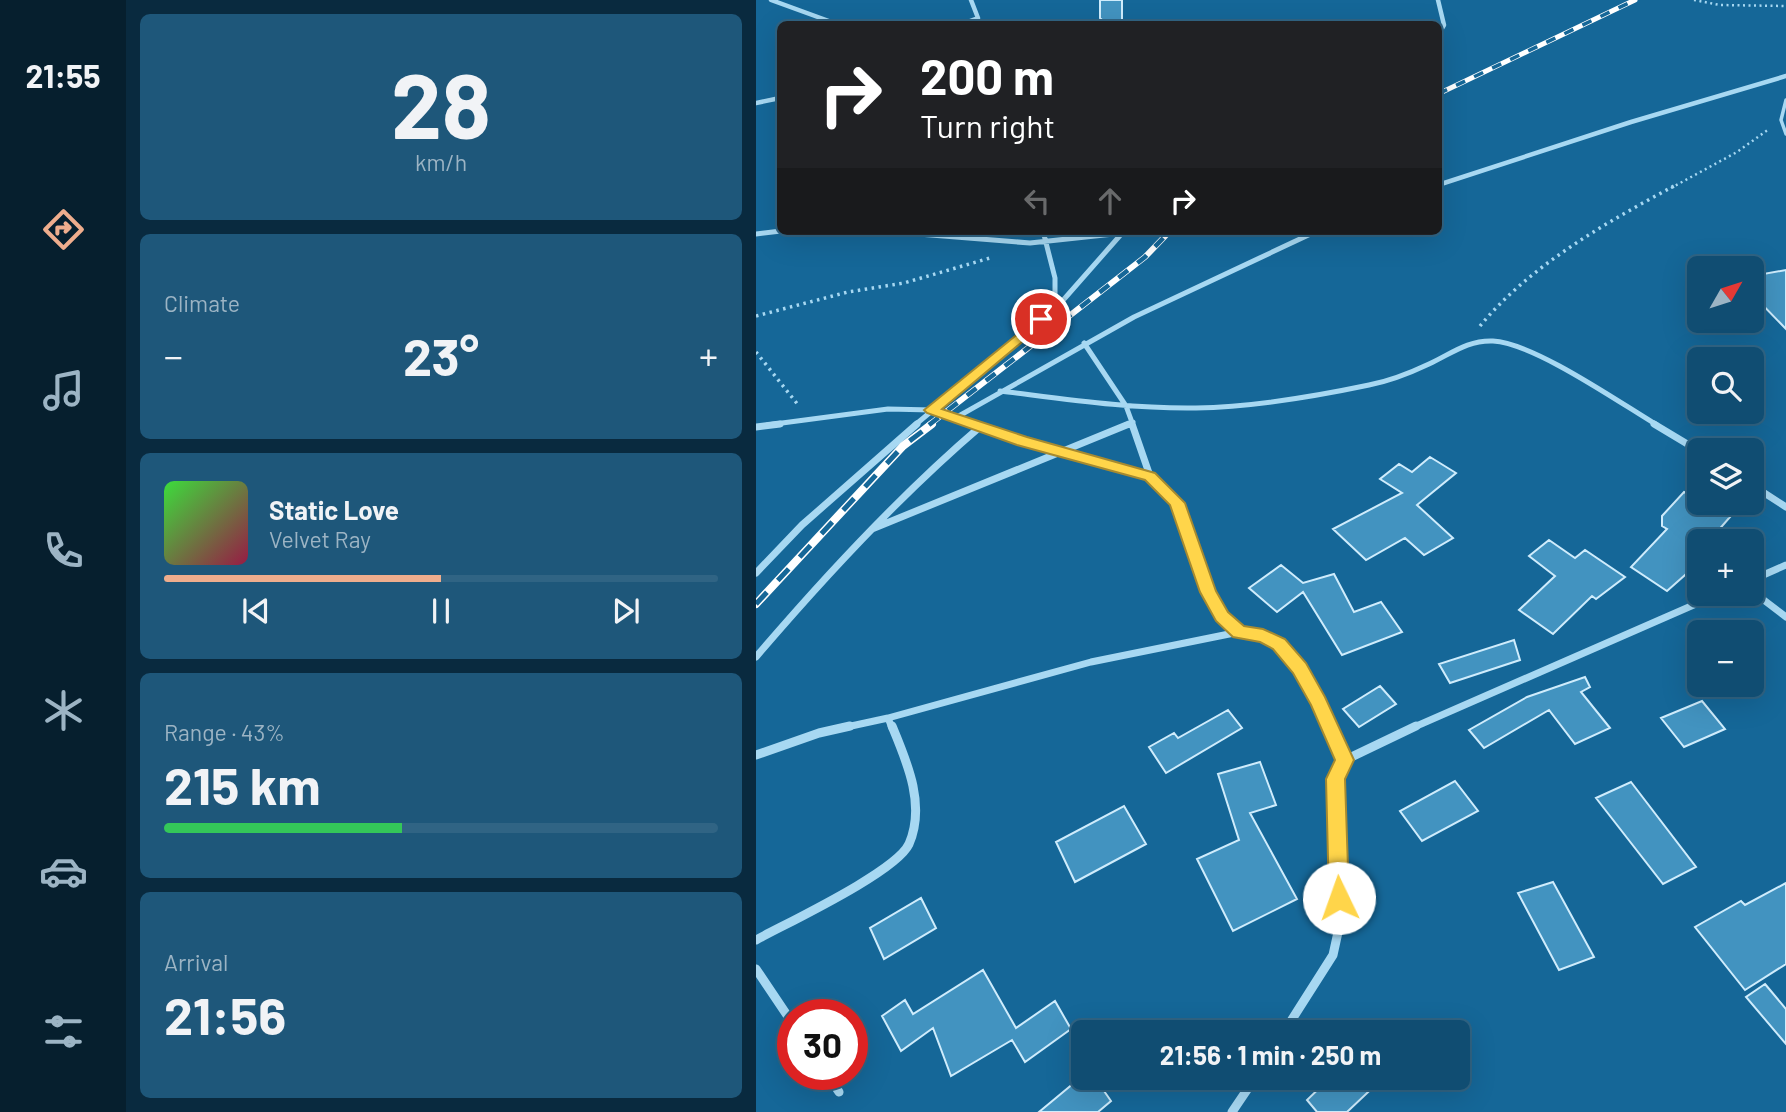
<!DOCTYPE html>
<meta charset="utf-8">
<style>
body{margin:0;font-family:Barlow,sans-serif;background:#1e577a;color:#f1f3f6;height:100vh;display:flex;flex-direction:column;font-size:26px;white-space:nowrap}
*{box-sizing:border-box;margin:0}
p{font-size:23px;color:#9cb4c4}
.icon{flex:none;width:38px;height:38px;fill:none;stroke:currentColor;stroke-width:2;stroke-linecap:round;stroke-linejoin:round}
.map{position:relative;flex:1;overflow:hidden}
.drawer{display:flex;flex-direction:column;gap:14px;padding:14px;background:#092a3f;width:630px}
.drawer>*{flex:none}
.hud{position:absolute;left:21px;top:21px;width:665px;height:214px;border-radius:10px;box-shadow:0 7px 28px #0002,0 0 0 2px #306484;background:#202124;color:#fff;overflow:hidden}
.needle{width:46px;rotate:51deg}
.controls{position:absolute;left:931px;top:256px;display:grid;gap:14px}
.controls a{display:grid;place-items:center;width:77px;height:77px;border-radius:10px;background:#104d72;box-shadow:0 7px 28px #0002,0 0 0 2px #306484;font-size:35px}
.speed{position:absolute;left:21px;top:999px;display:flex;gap:14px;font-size:35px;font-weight:700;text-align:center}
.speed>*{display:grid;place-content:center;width:91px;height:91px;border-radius:50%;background:#104d72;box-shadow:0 7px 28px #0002,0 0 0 2px #306484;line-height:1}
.speed .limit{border:10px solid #d22;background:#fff;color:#111}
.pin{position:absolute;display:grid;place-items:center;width:60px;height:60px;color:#fff;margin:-30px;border:4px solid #fff;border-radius:50%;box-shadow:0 2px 7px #0007}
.me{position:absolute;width:77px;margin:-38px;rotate:357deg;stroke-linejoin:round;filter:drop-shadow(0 0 5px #0008)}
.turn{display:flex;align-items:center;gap:24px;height:147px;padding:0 28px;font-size:32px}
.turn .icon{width:91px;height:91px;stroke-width:2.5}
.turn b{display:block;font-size:49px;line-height:60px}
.lanes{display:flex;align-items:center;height:66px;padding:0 28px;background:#0003;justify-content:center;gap:35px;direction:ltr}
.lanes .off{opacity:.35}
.big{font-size:52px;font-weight:700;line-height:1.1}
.drawer .widget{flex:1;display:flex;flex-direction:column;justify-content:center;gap:10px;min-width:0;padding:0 24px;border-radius:10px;background:#1e577a}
.drawer .dial{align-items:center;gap:0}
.dial b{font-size:91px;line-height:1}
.song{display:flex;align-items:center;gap:21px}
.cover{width:84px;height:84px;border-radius:10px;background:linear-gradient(135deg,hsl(120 70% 55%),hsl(340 70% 35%))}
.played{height:7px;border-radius:4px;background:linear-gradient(90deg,#eead8d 50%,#306484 50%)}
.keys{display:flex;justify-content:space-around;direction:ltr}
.heat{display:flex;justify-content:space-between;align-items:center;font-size:38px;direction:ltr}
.charge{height:10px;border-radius:5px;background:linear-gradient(90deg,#34c759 43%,#306484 0)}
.trip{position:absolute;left:315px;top:1020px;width:399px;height:70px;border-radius:10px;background:#104d72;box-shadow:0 7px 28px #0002,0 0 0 2px #306484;font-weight:700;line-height:70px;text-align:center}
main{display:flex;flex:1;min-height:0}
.dock{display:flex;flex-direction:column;width:126px;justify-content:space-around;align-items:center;background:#061f2e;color:#9cb4c4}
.dock .icon{width:49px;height:49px}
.dock .selected{color:#eead8d}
.dock b{font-size:32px;color:#f1f3f6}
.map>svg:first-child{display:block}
.building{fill:#4293c0;stroke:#cfecfc;stroke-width:2}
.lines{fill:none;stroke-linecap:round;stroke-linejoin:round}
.path-far1{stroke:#a7d8f2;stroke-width:2.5;stroke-dasharray:2 3.5;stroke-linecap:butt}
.path{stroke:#a7d8f2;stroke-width:3.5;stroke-dasharray:2.5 4.5;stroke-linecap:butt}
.service{stroke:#a7d8f2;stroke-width:3.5}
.minor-far3{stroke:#a7d8f2;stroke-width:4.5}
.minor-far2{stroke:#a7d8f2;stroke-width:5}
.minor-far1{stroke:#a7d8f2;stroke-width:7}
.minor{stroke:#a7d8f2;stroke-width:9}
.rail-far2-casing{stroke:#fff;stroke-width:5}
.rail-far1-casing{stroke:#fff;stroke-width:6}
.rail-casing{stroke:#fff;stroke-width:8}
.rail-far2{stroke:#156798;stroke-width:3.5;stroke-dasharray:10;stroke-linecap:butt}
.rail-far1{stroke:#156798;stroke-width:4.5;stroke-dasharray:12;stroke-linecap:butt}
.rail{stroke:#156798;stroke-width:5;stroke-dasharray:16;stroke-linecap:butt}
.route{fill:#ffd54a;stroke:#a68a30;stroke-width:2}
</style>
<main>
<nav class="dock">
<b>21:55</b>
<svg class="icon selected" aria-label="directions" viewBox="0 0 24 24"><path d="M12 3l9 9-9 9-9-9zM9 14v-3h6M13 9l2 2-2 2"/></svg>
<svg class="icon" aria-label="music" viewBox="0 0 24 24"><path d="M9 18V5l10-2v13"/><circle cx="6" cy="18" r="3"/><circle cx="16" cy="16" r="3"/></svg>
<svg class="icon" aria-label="phone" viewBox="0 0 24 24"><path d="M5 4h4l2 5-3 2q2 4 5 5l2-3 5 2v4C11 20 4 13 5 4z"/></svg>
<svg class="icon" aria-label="climate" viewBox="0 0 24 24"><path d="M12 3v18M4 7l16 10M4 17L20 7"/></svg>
<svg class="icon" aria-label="car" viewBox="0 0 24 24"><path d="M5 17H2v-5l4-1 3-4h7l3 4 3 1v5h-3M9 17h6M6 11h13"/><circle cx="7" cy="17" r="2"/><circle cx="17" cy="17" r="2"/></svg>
<svg class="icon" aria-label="filters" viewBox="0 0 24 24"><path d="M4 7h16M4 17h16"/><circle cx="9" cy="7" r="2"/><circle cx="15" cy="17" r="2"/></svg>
</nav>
<section class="drawer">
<div class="widget dial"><b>28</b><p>km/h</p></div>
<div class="widget"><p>Climate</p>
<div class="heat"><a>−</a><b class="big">23°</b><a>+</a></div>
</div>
<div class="widget">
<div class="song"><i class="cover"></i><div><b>Static Love</b><p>Velvet Ray</p></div></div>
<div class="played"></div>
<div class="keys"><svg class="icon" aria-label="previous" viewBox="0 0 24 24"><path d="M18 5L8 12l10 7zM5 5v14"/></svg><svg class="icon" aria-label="pause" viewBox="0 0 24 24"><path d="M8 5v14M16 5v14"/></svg><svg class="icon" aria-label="next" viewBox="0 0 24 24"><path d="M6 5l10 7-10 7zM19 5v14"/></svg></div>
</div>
<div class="widget"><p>Range · 43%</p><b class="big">215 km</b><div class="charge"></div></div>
<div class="widget"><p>Arrival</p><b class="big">21:56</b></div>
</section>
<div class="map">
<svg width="1030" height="1112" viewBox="0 0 1030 1112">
<rect width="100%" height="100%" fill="#156798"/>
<path class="building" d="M 344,0 L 366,0 L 366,24 L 350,24 L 344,18 Z
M 1030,270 L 1030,329 L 996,294 L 996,276 Z
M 674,457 L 700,473 L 661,505 L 697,538 L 668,555 L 649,538 L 610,560 L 577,529 L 646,493 L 624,479 L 643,464 L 656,472 Z
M 928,492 L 974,517 L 953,541 L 943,541 L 943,557 L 929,575 L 911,591 L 875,567 L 911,529 L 906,526 L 906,516 Z
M 793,540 L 819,558 L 829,550 L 869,577 L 840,599 L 836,596 L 797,634 L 763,610 L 799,576 L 773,556 Z
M 525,565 L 547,583 L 578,574 L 598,612 L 625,602 L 646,632 L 586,655 L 547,592 L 521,612 L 493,588 Z
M 758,640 L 764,660 L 694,683 L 683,664 Z
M 829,677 L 834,687 L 825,692 L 854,728 L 819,744 L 793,710 L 728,748 L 713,730 L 771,697 Z
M 624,686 L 640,704 L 603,727 L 587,709 Z
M 946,701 L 969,729 L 928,747 L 905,718 Z
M 472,710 L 486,728 L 410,773 L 393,747 L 418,733 L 422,738 Z
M 504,762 L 520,805 L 494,813 L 541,899 L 477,931 L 441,859 L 483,840 L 462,774 Z
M 699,781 L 722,811 L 666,841 L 644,811 Z
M 875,782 L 940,867 L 907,884 L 840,798 Z
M 368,806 L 390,844 L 319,882 L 300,842 Z
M 797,882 L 838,957 L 803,970 L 762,893 Z
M 1030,883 L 1030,964 L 989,990 L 939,927 L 985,901 L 989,905 Z
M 165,898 L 180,928 L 128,959 L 114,928 Z
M 227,970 L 260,1028 L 299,1001 L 315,1029 L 269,1062 L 256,1040 L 195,1076 L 177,1028 L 145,1051 L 126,1016 L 149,1000 L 157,1014 Z
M 1009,984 L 1030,1009 L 1030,1044 L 990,997 Z
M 324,1078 L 339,1078 L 355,1101 L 342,1112 L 283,1112 Z
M 574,1078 L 627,1078 L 591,1112 L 561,1112 L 551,1100 Z"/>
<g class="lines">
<path class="path-far1" d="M 938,0 L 964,5 L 1030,6
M 915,188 L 981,152 L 1013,129"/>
<path class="path" d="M 0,316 L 92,292 L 148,283 L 234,258
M 724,326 C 773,266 851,222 918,186
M 0,352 L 43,406"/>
<path class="service" d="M 1030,100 L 1025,120 L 1030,134"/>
<path class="minor-far3" d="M 15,0 L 81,24
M 682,0 L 688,25 L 682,35
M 206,24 L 222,18 L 215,0
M 0,103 L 24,98
M 682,185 L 875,122 L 1030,76"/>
<path class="minor-far2" d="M 125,231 L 274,243 L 367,233
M 287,231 L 299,278 L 299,327
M 0,234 L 25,231
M 328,343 L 370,406 L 377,425
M 244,391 C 309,399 374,409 440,408 C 498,407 556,397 613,385 C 634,381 654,373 673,364 C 695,354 711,340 737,341 C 778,343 864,403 901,425
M 201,417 L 378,317 L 561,231
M 11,425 L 132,409 L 176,410 L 221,425
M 159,425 L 302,306 L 368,231
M 369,425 L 377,422"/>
<path class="minor-far1" d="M 216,424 L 266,441 L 394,476 L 421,503 L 452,591 L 466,617 L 483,632 L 507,636 L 523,644 L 544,668 L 575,728
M 376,424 L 394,476
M 898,424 L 943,451
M 0,427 L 24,424
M 996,485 L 1030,507
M 116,529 L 373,424
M 0,573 L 46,525 L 161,424
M 996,580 L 1030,565
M 996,591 L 1030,617
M 0,657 C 70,575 143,496 225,426
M 132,718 L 136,728
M 86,728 L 132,718 L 335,662 L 483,632
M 656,728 L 965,593"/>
<path class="minor" d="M 574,726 L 589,760
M 0,755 L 63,733 L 94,726
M 0,940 C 31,923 140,872 153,844 C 170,805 151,762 136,726
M 0,969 L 37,1024
M 528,1032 L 577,955 L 584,923 L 579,779 L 589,760 L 660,726
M 71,1074 L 83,1092
M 476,1112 L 499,1078"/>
<defs>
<path id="rail-far2" d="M 682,94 L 879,0"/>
<path id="rail-far1" d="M 173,425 L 389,257 L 414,231"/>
<path id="rail" d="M 0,604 L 147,446 L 176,424"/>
</defs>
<use href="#rail-far2" class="rail-far2-casing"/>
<use href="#rail-far1" class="rail-far1-casing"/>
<use href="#rail" class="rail-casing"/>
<use href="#rail-far2" class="rail-far2"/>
<use href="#rail-far1" class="rail-far1"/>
<use href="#rail" class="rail"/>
</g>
<path class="route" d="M 285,315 L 290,316 L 290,322 L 186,409 L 271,437 L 399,473 L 429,503 L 460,591 L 472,612 L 488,626 L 507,629 L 529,639 L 550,663 L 569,697 L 598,760 L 589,779 L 593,898 L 590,904 L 583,907 L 576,904 L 573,898 L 570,779 L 579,760 L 555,705 L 537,673 L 517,649 L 504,642 L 477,637 L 460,621 L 444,592 L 414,505 L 389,480 L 261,445 L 171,413 L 168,410 Z"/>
</svg>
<div class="controls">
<a><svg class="needle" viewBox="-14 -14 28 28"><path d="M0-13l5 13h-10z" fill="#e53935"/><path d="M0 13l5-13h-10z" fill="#9cb4c4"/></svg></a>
<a><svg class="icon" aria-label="search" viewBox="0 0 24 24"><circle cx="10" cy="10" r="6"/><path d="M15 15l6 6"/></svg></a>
<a><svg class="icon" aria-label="layers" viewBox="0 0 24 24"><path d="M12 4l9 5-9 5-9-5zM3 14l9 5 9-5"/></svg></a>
<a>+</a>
<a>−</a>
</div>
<div class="speed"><div class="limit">30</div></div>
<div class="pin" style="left:285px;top:319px;background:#d93025"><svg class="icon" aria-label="arrive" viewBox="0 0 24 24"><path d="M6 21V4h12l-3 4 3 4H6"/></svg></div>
<svg class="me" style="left:583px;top:898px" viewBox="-20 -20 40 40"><circle r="19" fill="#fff"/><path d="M0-13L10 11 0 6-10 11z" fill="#ffd54a"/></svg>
<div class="trip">21:56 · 1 min · 250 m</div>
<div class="hud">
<div class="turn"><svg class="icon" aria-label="right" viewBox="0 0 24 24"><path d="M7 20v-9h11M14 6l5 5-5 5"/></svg><div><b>200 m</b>Turn right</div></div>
<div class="lanes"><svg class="icon off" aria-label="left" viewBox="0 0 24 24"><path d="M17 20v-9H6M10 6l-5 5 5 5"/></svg><svg class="icon off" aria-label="ahead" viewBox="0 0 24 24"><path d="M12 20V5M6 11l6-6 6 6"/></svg><svg class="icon" aria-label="right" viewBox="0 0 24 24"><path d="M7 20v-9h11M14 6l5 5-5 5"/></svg></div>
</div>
</div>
</main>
